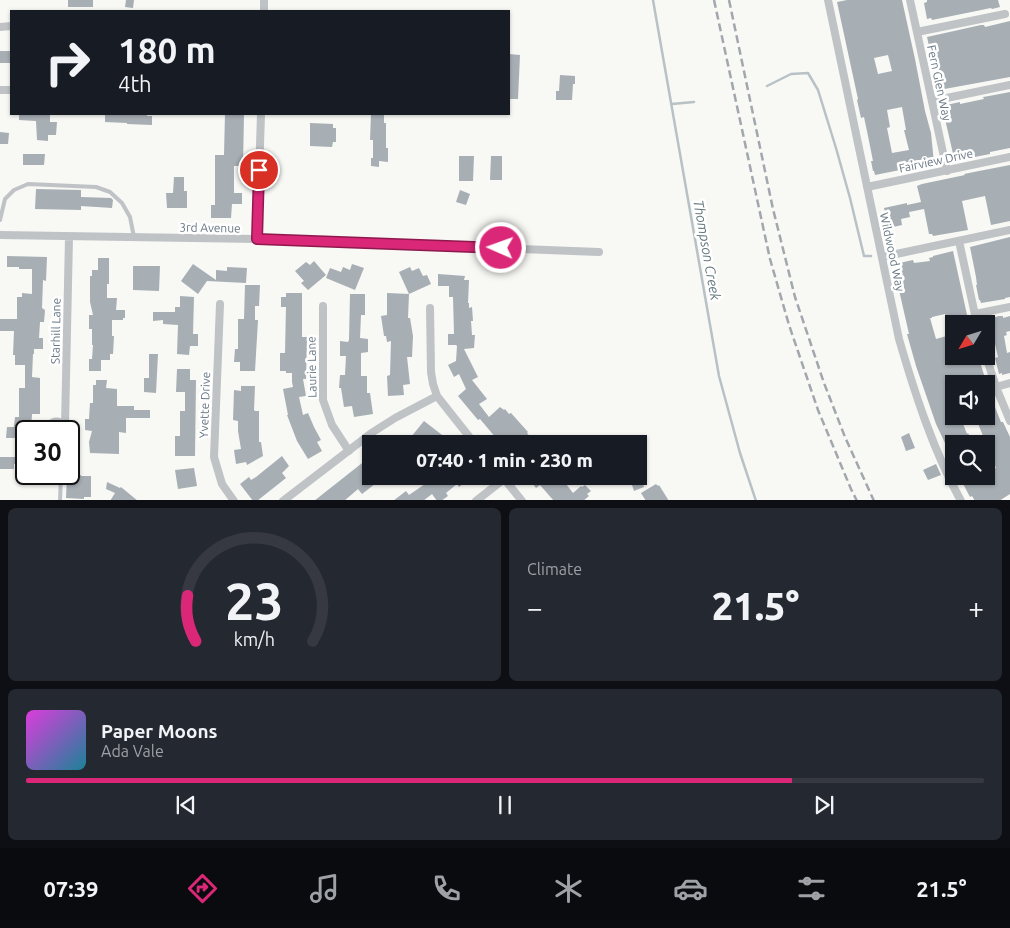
<!DOCTYPE html>
<meta charset="utf-8">
<style>
body{margin:0;font-family:Ubuntu,sans-serif;background:#242831;color:#f1f3f6;height:100vh;display:flex;flex-direction:column;font-size:19px;white-space:nowrap}
*{box-sizing:border-box;margin:0}
p{font-size:16px;color:#9ea1a6}
.icon{flex:none;width:28px;height:28px;fill:none;stroke:currentColor;stroke-width:2;stroke-linecap:round;stroke-linejoin:round}
.map{position:relative;height:500px;overflow:hidden}
.sheet{display:flex;flex-direction:column;gap:8px;padding:8px;background:#0d0f14;flex:1}
.sheet>*{flex:none}
.top-card{position:absolute;left:10px;top:10px;width:500px;height:105px;border-radius:0px;box-shadow:0 1px 4px #0004;background:#171b24;color:#f1f3f6;overflow:hidden}
.needle{width:32px;rotate:232deg}
.controls{position:absolute;left:945px;top:315px;display:grid;gap:10px}
.controls a{display:grid;place-items:center;width:50px;height:50px;border-radius:0px;background:#171b24;box-shadow:0 1px 4px #0004;font-size:25px}
.speed{position:absolute;left:15px;top:420px;display:flex;gap:10px;font-size:25px;font-weight:700;text-align:center}
.speed>*{display:grid;place-content:center;width:65px;height:65px;border-radius:50%;background:#171b24;box-shadow:0 1px 4px #0004;line-height:1}
.speed .limit{border:2px solid #111;border-radius:8px;background:#fff;color:#111}
.pin{position:absolute;display:grid;place-items:center;width:42px;height:42px;color:#fff;margin:-21px;border:2px solid #fff;border-radius:50%;box-shadow:0 1px 5px #0007}
.me{position:absolute;width:55px;margin:-28px;rotate:272deg;stroke-linejoin:round;filter:drop-shadow(0 0 4px #0008)}
.turn{display:flex;align-items:center;gap:18px;height:105px;padding:0 25px;font-size:22px}
.turn .icon{width:65px;height:65px;stroke-width:2.5}
.turn b{display:block;font-size:35px;line-height:42px}
.big{font-size:38px;font-weight:800;line-height:1.1}
.sheet .widget{flex:1;display:flex;flex-direction:column;justify-content:center;gap:8px;min-width:0;padding:0 18px;border-radius:8px;background:#242831}
.sheet .dial{align-items:center;gap:0}
.dial svg{height:130px;overflow:visible;fill:none;stroke:#363941;stroke-width:7;stroke-linecap:round;text-anchor:middle}
.dial text{fill:#f1f3f6;stroke:none}
.song{display:flex;align-items:center;gap:15px}
.cover{width:60px;height:60px;border-radius:8px;background:linear-gradient(135deg,hsl(300 70% 55%),hsl(190 70% 35%))}
.played{height:5px;border-radius:2px;background:linear-gradient(90deg,#db2777 80%,#363941 80%)}
.keys{display:flex;justify-content:space-around;direction:ltr}
.heat{display:flex;justify-content:space-between;align-items:center;font-size:28px;direction:ltr}
.sheet .tiles{flex:1;display:grid;gap:8px;grid-template-columns:1fr 1fr}
.widget:last-child{grid-column:span 2}
.trip{position:absolute;left:362px;top:435px;width:285px;height:50px;border-radius:0px;background:#171b24;box-shadow:0 1px 4px #0004;font-weight:800;line-height:50px;text-align:center}
.dock{display:flex;height:80px;justify-content:space-around;align-items:center;background:#090b0e;color:#9ea1a6}
.dock .icon{width:35px;height:35px}
.dock .current{color:#db2777}
.dock b{font-size:22px;color:#f1f3f6}
.map>svg:first-child{display:block}
.lines{fill:none;stroke-linecap:round;stroke-linejoin:round}
.stream{stroke:#b8c2c6;stroke-width:2.5}
.building{fill:#a7aeb4;fill-rule:evenodd}
.service{stroke:#bfc3c6;stroke-width:4}
.minor{stroke:#bfc3c6;stroke-width:8}
.rail{stroke:#a1a7ac;stroke-width:2.5;stroke-dasharray:8 4;stroke-linecap:butt}
.route-casing{stroke:#8e194d;stroke-width:12}
.route{stroke:#db2777;stroke-width:9}
.labels{text-anchor:middle;stroke-width:5;stroke-linejoin:round;paint-order:stroke}
.street-label{font-size:12px;fill:#697884;stroke:#fff}
.water-label{font-size:14px;font-style:italic;fill:#65787f;stroke:#fff}
</style>
<div class="map">
<svg width="1010" height="501" viewBox="0 0 1010 501">
<rect width="100%" height="100%" fill="#f8f8f5"/>
<g class="lines">
<path class="stream" d="M 653,0 L 719,376 L 740,453 L 756,501
M 767,86 L 791,74 L 808,73 L 818,90 L 836,148 L 850,198 L 864,256 L 871,256
M 672,104 L 694,102"/>
</g>
<path class="building" d="M 68,0 L 93,0 L 93,7 L 68,7 Z
M 126,0 L 134,0 L 133,8 L 125,7 Z
M 847,0 L 902,0 L 915,59 L 925,111 L 931,133 L 934,163 L 918,166 L 917,162 L 899,166 L 900,170 L 875,175 L 874,171 L 873,171 L 871,161 L 873,161 L 868,136 L 864,117 L 861,118 L 857,100 L 858,99 L 837,2 ZM 888,55 L 892,71 L 878,74 L 874,58 ZM 902,107 L 906,130 L 904,130 L 909,150 L 892,153 L 887,128 L 890,127 L 887,110 Z
M 927,0 L 998,0 L 1000,7 L 992,9 L 991,8 L 932,20 L 931,18 L 927,19 L 924,3 L 927,2 Z
M 1010,21 L 1010,77 L 939,90 L 927,37 L 981,25 L 984,25 L 985,27 Z
M 0,51 L 10,51 L 11,52 L 10,63 L 0,63 Z
M 509,54 L 520,55 L 518,99 L 509,99 L 510,63 L 509,63 Z
M 560,75 L 575,76 L 575,84 L 573,84 L 572,100 L 556,100 L 556,91 L 559,91 Z
M 1010,92 L 1010,148 L 990,152 L 990,154 L 959,160 L 957,157 L 954,158 L 942,106 L 960,102 L 960,104 L 984,99 L 983,97 L 989,96 Z
M 19,114 L 50,114 L 50,122 L 57,122 L 56,135 L 48,135 L 48,141 L 37,140 L 36,121 L 19,120 Z
M 105,114 L 147,114 L 147,116 L 152,116 L 152,125 L 127,124 L 127,123 L 105,122 Z
M 225,114 L 244,114 L 243,166 L 234,166 L 234,193 L 242,193 L 242,204 L 232,204 L 231,218 L 211,218 L 211,205 L 215,205 L 215,155 L 224,155 Z
M 371,114 L 384,114 L 384,123 L 386,123 L 386,148 L 388,148 L 388,162 L 379,161 L 379,167 L 371,166 L 371,158 L 373,158 L 373,140 L 370,140 Z
M 310,123 L 333,124 L 333,128 L 336,128 L 336,142 L 333,142 L 332,147 L 310,146 Z
M 0,132 L 9,133 L 8,144 L 0,144 Z
M 23,154 L 45,154 L 44,165 L 23,165 Z
M 459,156 L 474,156 L 473,181 L 459,181 Z
M 491,156 L 502,156 L 502,180 L 490,180 Z
M 1010,165 L 1010,221 L 991,225 L 985,196 L 962,201 L 968,230 L 933,236 L 932,234 L 929,234 L 924,209 L 909,212 L 910,217 L 901,219 L 902,225 L 889,228 L 884,208 L 907,203 L 907,205 L 921,202 L 917,186 L 922,184 L 965,175 L 964,174 L 979,171 Z
M 174,177 L 184,177 L 184,191 L 187,191 L 187,208 L 167,208 L 166,193 L 173,193 Z
M 36,189 L 81,190 L 81,197 L 111,198 L 113,200 L 112,208 L 81,206 L 81,210 L 35,209 Z
M 460,190 L 470,194 L 466,205 L 456,202 Z
M 1010,237 L 1010,297 L 1005,298 L 1005,299 L 981,303 L 980,300 L 979,300 L 976,285 L 977,285 L 976,277 L 970,247 Z
M 953,251 L 969,324 L 954,324 L 954,356 L 978,356 L 987,384 L 954,384 L 954,416 L 960,416 L 967,434 L 968,433 L 973,444 L 954,444 L 954,462 L 936,424 L 916,366 L 907,334 L 909,334 L 894,268 L 896,267 L 895,264 L 913,260 L 914,263 L 930,261 L 929,258 L 933,257 L 933,256 ZM 945,314 L 950,335 L 936,339 L 930,318 L 932,318 L 932,317 Z
M 7,256 L 47,257 L 46,281 L 43,280 L 42,308 L 45,310 L 44,322 L 40,322 L 39,338 L 43,338 L 43,349 L 34,349 L 34,354 L 33,354 L 32,377 L 40,378 L 40,414 L 32,414 L 31,431 L 26,431 L 26,456 L 19,456 L 20,443 L 18,442 L 18,438 L 6,438 L 7,427 L 14,427 L 15,417 L 19,417 L 19,388 L 25,388 L 25,365 L 15,365 L 15,355 L 13,355 L 14,331 L 0,331 L 0,319 L 17,319 L 17,297 L 22,297 L 22,293 L 32,294 L 32,269 L 19,269 L 19,267 L 7,267 Z
M 98,258 L 109,258 L 109,284 L 107,284 L 107,298 L 117,298 L 116,310 L 125,310 L 125,318 L 123,318 L 123,320 L 112,320 L 112,336 L 114,336 L 113,354 L 110,354 L 110,360 L 101,360 L 101,371 L 89,371 L 89,359 L 92,359 L 93,345 L 92,345 L 92,329 L 89,329 L 89,315 L 93,315 L 90,302 L 90,276 L 92,276 L 92,270 L 98,270 Z
M 314,261 L 326,275 L 308,290 L 301,283 L 304,281 L 295,271 L 306,262 L 310,265 Z
M 193,264 L 216,280 L 216,270 L 227,271 L 227,267 L 247,268 L 246,283 L 207,281 L 198,294 L 181,281 Z
M 352,264 L 364,268 L 355,290 L 326,278 L 330,268 L 341,272 L 343,267 L 350,270 Z
M 133,266 L 160,266 L 159,291 L 133,290 Z
M 410,267 L 412,271 L 419,268 L 423,276 L 427,275 L 431,284 L 409,294 L 399,272 Z
M 438,274 L 465,276 L 464,280 L 469,280 L 468,303 L 469,303 L 469,308 L 472,307 L 473,321 L 471,321 L 472,335 L 475,335 L 474,348 L 464,349 L 478,377 L 472,380 L 487,399 L 479,404 L 489,417 L 500,407 L 504,410 L 505,409 L 509,414 L 511,413 L 528,432 L 527,433 L 536,444 L 501,444 L 480,419 L 478,420 L 458,396 L 466,389 L 459,374 L 454,377 L 448,365 L 456,361 L 457,346 L 456,345 L 448,345 L 448,334 L 454,334 L 453,297 L 449,297 L 449,286 L 438,286 Z
M 245,285 L 260,285 L 259,306 L 255,306 L 255,320 L 258,320 L 255,371 L 240,371 L 240,362 L 234,362 L 235,349 L 238,349 L 238,319 L 244,319 Z
M 286,293 L 302,293 L 302,337 L 307,337 L 306,379 L 303,379 L 306,396 L 299,397 L 303,415 L 308,413 L 314,427 L 321,440 L 317,442 L 322,451 L 308,459 L 297,441 L 287,415 L 288,415 L 283,389 L 293,387 L 292,382 L 292,373 L 286,373 L 286,371 L 280,371 L 280,353 L 285,353 L 286,307 L 281,307 L 281,297 L 286,297 Z
M 387,293 L 409,294 L 408,318 L 410,318 L 413,336 L 412,357 L 407,357 L 410,384 L 403,385 L 404,395 L 388,396 L 387,376 L 390,375 L 391,341 L 387,342 L 386,336 L 384,336 L 381,316 L 387,315 Z
M 350,294 L 365,294 L 365,315 L 361,315 L 360,338 L 368,339 L 368,352 L 361,353 L 361,376 L 367,376 L 367,393 L 370,393 L 373,414 L 354,417 L 352,406 L 344,407 L 341,388 L 339,388 L 340,375 L 345,375 L 346,356 L 340,356 L 340,341 L 348,342 L 349,340 Z
M 180,296 L 194,297 L 193,334 L 198,334 L 198,346 L 190,346 L 189,355 L 177,354 L 178,325 L 163,324 L 163,320 L 153,321 L 153,312 L 175,312 L 175,307 L 180,307 Z
M 999,316 L 1003,316 L 1003,318 L 1010,316 L 1010,331 L 1006,332 L 1007,335 L 1004,336 L 1007,353 L 1010,352 L 1010,373 L 1002,375 L 1002,373 L 999,374 L 995,358 L 998,357 L 995,344 L 992,345 L 986,320 Z
M 149,354 L 158,354 L 156,393 L 144,392 L 144,378 L 149,378 Z
M 177,369 L 190,369 L 190,380 L 196,380 L 195,456 L 175,456 L 175,436 L 180,436 L 180,411 L 185,411 L 185,392 L 176,392 Z
M 96,380 L 107,380 L 106,388 L 117,389 L 117,406 L 134,406 L 134,410 L 150,410 L 150,418 L 126,418 L 126,433 L 119,432 L 119,454 L 90,453 L 89,442 L 92,431 L 85,430 L 85,419 L 89,419 L 90,403 L 93,403 L 93,385 L 96,385 Z
M 986,385 L 1001,422 L 1003,422 L 1010,437 L 1010,494 L 999,501 L 975,501 L 972,496 L 970,497 L 959,476 L 986,476 L 986,472 L 996,468 L 975,416 L 986,416 Z
M 241,386 L 255,386 L 254,410 L 255,411 L 259,411 L 259,442 L 261,442 L 263,456 L 247,465 L 246,462 L 236,464 L 234,450 L 241,449 L 238,431 L 238,421 L 233,420 L 234,390 L 241,391 Z
M 424,421 L 446,438 L 442,444 L 398,444 L 410,435 L 411,437 Z
M 909,433 L 915,448 L 906,451 L 901,437 Z
M 282,456 L 289,466 L 282,473 L 286,478 L 257,501 L 253,501 L 240,484 L 249,477 L 251,480 L 256,477 Z
M 371,456 L 371,480 L 375,484 L 362,494 L 358,489 L 344,501 L 314,501 Z
M 0,457 L 16,457 L 16,464 L 14,464 L 14,469 L 0,469 Z
M 936,464 L 941,475 L 928,480 L 923,470 Z
M 194,468 L 197,486 L 178,489 L 175,470 Z
M 69,472 L 78,473 L 78,475 L 81,475 L 81,476 L 91,476 L 91,497 L 84,497 L 84,499 L 66,498 L 67,474 L 69,474 Z
M 431,476 L 468,476 L 465,478 L 467,481 L 459,487 L 457,484 L 446,493 L 448,496 L 441,501 L 437,501 L 432,494 L 423,501 L 393,501 L 406,491 L 409,495 L 425,484 L 424,482 Z
M 527,476 L 560,476 L 573,493 L 581,486 L 582,487 L 585,485 L 591,491 L 587,494 L 589,496 L 583,501 L 554,501 L 540,485 L 536,488 Z
M 629,476 L 640,476 L 644,487 L 634,491 Z
M 107,482 L 120,488 L 121,487 L 138,501 L 110,501 L 115,493 L 106,489 Z
M 656,484 L 658,486 L 659,485 L 669,501 L 646,501 L 641,493 Z"/>
<g class="lines">
<path class="service" d="M 0,220 L 5,199 L 14,190 L 28,184 L 96,187 L 110,192 L 122,203 L 130,217 L 134,237
M 60,501 L 61,474"/>
<path class="minor" d="M 828,0 L 899,339 C 915,394 933,450 961,501
M 910,0 L 947,171
M 264,11 L 264,0
M 0,27 L 11,26
M 917,32 L 1005,14
M 0,90 L 11,90
M 932,101 L 1010,85
M 867,187 L 1010,157
M 0,235 L 257,239 L 599,252
M 257,239 L 261,114
M 959,241 L 977,324
M 882,257 L 1010,230
M 220,304 L 214,457 L 222,484 L 234,501
M 323,306 L 323,400 L 332,425 L 349,451
M 430,308 L 431,372 L 433,384 L 437,396 L 475,444
M 975,314 L 1010,307
M 986,356 L 996,387 L 1010,421
M 996,387 L 1010,383
M 47,431 L 48,426 C 54,420 59,420 65,426
M 66,431 L 65,426 L 69,237
M 502,476 L 522,501
M 283,501 L 373,432 L 395,418 L 437,396
M 476,501 L 504,479"/>
<path class="rail" d="M 714,0 L 770,259 L 789,325 L 818,410 L 851,489 L 857,501
M 729,0 L 773,209 L 795,297 L 824,383 L 845,437 L 874,501"/>
</g>
<g class="lines">
<defs>
<path id="route" d="M 259,170 L 257,239 L 501,248"/>
</defs>
<use href="#route" class="route-casing"/>
<use href="#route" class="route"/>
</g>
<g class="labels">
<g class="street-label">
<text transform="translate(939 83) rotate(78)" y="4">Fern Glen Way</text>
<text transform="translate(936 161) rotate(-12)" y="4">Fairview Drive</text>
<text transform="translate(210 228) rotate(1)" y="4">3rd Avenue</text>
<text transform="translate(892 252) rotate(78)" y="4">Wildwood Way</text>
<text transform="translate(56 331) rotate(-89)" y="4">Starhill Lane</text>
<text transform="translate(312 367) rotate(-91)" y="4">Laurie Lane</text>
<text transform="translate(205 405) rotate(-88)" y="4">Yvette Drive</text>
</g>
<g class="water-label">
<text transform="translate(707 250) rotate(80)" y="5">Thompson Creek</text>
</g>
</g>
</svg>
<div class="controls">
<a><svg class="needle" viewBox="-14 -14 28 28"><path d="M0-13l5 13h-10z" fill="#e53935"/><path d="M0 13l5-13h-10z" fill="#9ea1a6"/></svg></a>
<a><svg class="icon" aria-label="sound" viewBox="0 0 24 24"><path d="M4 9h4l5-4v14l-5-4H4zM17 9q2 3 0 6"/></svg></a>
<a><svg class="icon" aria-label="search" viewBox="0 0 24 24"><circle cx="10" cy="10" r="6"/><path d="M15 15l6 6"/></svg></a>
</div>
<div class="speed"><div class="limit">30</div></div>
<div class="pin" style="left:259px;top:170px;background:#d93025"><svg class="icon" aria-label="arrive" viewBox="0 0 24 24"><path d="M6 21V4h12l-3 4 3 4H6"/></svg></div>
<svg class="me" style="left:501px;top:248px" viewBox="-20 -20 40 40"><circle r="17" fill="#db2777" stroke="#fff" stroke-width="3"/><path d="M0-11L8 9 0 5-8 9z" fill="#fff"/></svg>
<div class="trip">07:40 · 1 min · 230 m</div>
<div class="top-card">
<div class="turn"><svg class="icon" aria-label="right" viewBox="0 0 24 24"><path d="M7 20v-9h11M14 6l5 5-5 5"/></svg><div><b>180 m</b>4th</div></div>
</div>
</div>
<section class="sheet">
<div class="tiles">
<div class="widget dial"><svg viewBox="0 0 100 80">
<path d="M14 69A42 42 0 1 1 86 69"/>
<path d="M14 69A42 42 0 0 1 9 41" stroke="#db2777"/>
<text x="50" y="56" font-size="32" font-weight="700">23</text>
<text x="50" y="72" font-size="11">km/h</text>
</svg></div>
<div class="widget"><p>Climate</p>
<div class="heat"><a>−</a><b class="big">21.5°</b><a>+</a></div>
</div>
<div class="widget">
<div class="song"><i class="cover"></i><div><b>Paper Moons</b><p>Ada Vale</p></div></div>
<div class="played"></div>
<div class="keys"><svg class="icon" aria-label="previous" viewBox="0 0 24 24"><path d="M18 5L8 12l10 7zM5 5v14"/></svg><svg class="icon" aria-label="pause" viewBox="0 0 24 24"><path d="M8 5v14M16 5v14"/></svg><svg class="icon" aria-label="next" viewBox="0 0 24 24"><path d="M6 5l10 7-10 7zM19 5v14"/></svg></div>
</div>
</div>
</section>
<nav class="dock">
<b>07:39</b>
<svg class="icon current" aria-label="directions" viewBox="0 0 24 24"><path d="M12 3l9 9-9 9-9-9zM9 14v-3h6M13 9l2 2-2 2"/></svg>
<svg class="icon" aria-label="music" viewBox="0 0 24 24"><path d="M9 18V5l10-2v13"/><circle cx="6" cy="18" r="3"/><circle cx="16" cy="16" r="3"/></svg>
<svg class="icon" aria-label="phone" viewBox="0 0 24 24"><path d="M5 4h4l2 5-3 2q2 4 5 5l2-3 5 2v4C11 20 4 13 5 4z"/></svg>
<svg class="icon" aria-label="climate" viewBox="0 0 24 24"><path d="M12 3v18M4 7l16 10M4 17L20 7"/></svg>
<svg class="icon" aria-label="car" viewBox="0 0 24 24"><path d="M5 17H2v-5l4-1 3-4h7l3 4 3 1v5h-3M9 17h6M6 11h13"/><circle cx="7" cy="17" r="2"/><circle cx="17" cy="17" r="2"/></svg>
<svg class="icon" aria-label="filters" viewBox="0 0 24 24"><path d="M4 7h16M4 17h16"/><circle cx="9" cy="7" r="2"/><circle cx="15" cy="17" r="2"/></svg>
<b>21.5°</b>
</nav>
